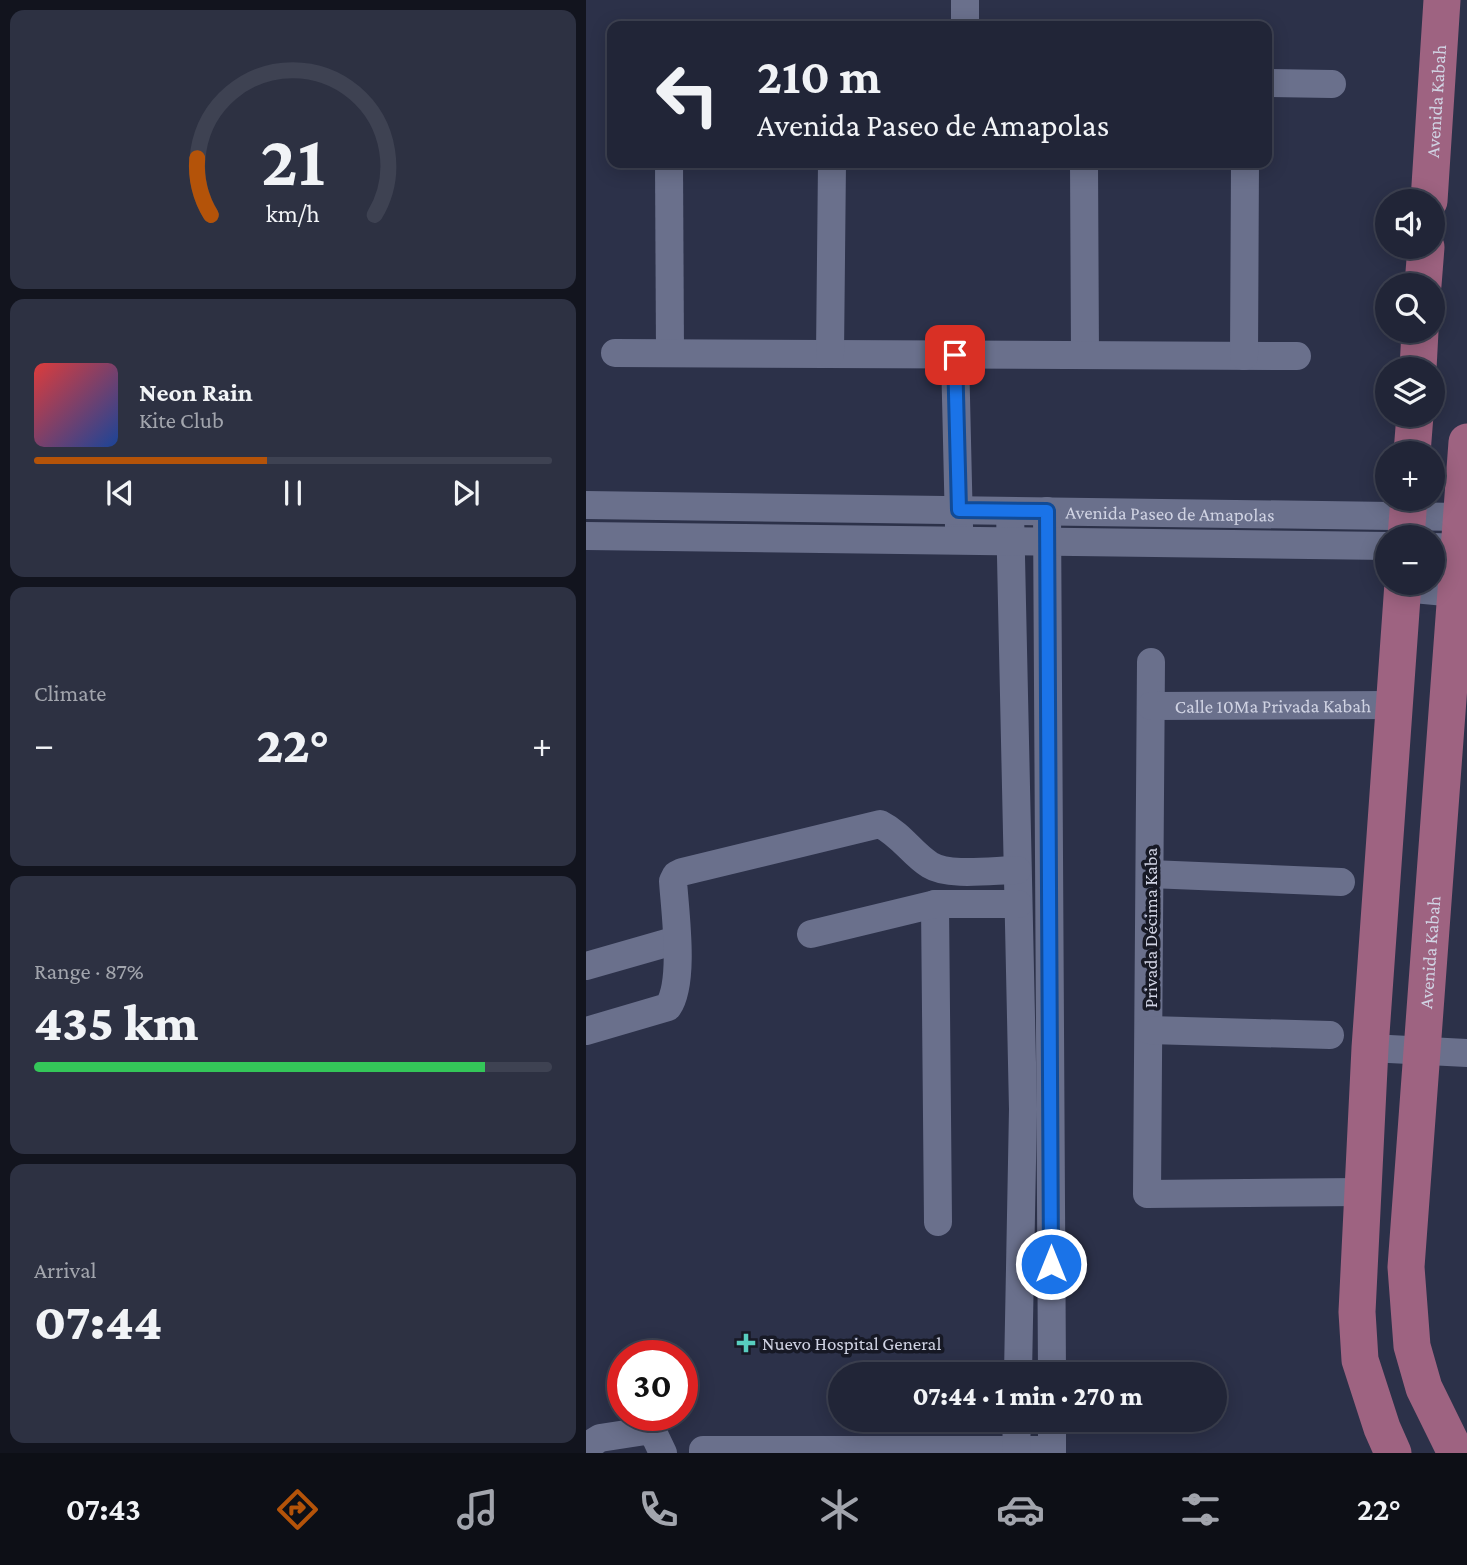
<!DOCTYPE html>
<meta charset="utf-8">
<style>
body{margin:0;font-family:"Crimson Pro",serif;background:#2d3142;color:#f1f3f6;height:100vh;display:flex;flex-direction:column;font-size:26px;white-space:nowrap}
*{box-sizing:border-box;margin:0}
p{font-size:23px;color:#a2a5ad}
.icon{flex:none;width:38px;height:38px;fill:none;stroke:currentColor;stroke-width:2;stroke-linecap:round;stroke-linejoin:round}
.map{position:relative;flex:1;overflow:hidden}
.panel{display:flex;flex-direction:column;gap:10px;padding:10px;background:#12141e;width:586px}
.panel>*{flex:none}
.guide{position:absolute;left:21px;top:21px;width:665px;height:147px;border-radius:14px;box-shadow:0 4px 18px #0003,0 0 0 2px #3e4252;background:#212537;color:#f1f3f6;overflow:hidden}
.fabs{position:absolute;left:789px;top:189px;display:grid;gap:14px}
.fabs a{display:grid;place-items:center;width:70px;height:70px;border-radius:50%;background:#212537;box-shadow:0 4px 18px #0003,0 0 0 2px #3e4252;font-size:35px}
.speed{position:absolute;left:21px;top:1340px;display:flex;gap:14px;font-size:35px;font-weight:700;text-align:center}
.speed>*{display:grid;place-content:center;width:91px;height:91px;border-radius:50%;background:#212537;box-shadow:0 4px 18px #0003,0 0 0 2px #3e4252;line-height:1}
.speed .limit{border:10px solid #d22;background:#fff;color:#111}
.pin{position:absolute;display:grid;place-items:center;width:60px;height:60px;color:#fff;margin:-30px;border-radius:14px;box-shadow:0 4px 10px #0006}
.me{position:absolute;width:77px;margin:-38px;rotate:0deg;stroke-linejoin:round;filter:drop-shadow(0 0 5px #0008)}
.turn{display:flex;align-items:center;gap:24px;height:147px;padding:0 35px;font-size:32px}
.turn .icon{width:91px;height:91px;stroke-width:2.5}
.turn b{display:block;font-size:49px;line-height:60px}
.big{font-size:52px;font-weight:800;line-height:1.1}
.panel .widget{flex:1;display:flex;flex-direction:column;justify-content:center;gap:10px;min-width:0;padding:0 24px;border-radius:14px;background:#2d3142}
.panel .dial{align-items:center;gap:0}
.dial svg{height:182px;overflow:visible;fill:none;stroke:#3e4252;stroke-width:7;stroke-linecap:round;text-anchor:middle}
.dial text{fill:#f1f3f6;stroke:none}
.song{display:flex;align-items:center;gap:21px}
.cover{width:84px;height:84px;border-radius:10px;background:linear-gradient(135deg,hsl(0 70% 55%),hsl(220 70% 35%))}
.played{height:7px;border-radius:4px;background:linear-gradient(90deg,#b45309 45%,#3e4252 45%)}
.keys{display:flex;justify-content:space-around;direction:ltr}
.heat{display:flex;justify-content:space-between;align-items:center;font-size:38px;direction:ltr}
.charge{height:10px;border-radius:5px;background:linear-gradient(90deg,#34c759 87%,#3e4252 0)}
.trip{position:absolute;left:242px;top:1362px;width:399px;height:70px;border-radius:35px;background:#212537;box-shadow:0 4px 18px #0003,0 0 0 2px #3e4252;font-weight:800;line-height:70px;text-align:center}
.tabs{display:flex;height:112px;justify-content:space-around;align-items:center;background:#0d0f16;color:#a2a5ad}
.tabs .icon{width:49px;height:49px}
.tabs .selected{color:#b45309}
.tabs b{font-size:32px;color:#f1f3f6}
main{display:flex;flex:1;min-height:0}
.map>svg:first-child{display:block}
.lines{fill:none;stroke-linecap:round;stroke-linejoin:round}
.minor{stroke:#6a708c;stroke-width:28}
.major{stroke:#9e6381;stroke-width:37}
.route-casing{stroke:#114b97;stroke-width:18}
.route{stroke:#1a73e8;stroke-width:12}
.poi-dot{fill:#58cec0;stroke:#171925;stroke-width:2.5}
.labels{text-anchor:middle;stroke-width:7;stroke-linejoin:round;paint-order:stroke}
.street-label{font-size:19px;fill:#d0d3e3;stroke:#171925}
.poi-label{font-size:19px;fill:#d0d3e3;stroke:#171925;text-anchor:start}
</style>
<main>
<section class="panel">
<div class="widget dial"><svg viewBox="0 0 100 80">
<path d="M14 69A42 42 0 1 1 86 69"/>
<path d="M14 69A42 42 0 0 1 8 44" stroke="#b45309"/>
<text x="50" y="56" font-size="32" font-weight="700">21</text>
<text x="50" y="72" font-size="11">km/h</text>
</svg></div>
<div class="widget">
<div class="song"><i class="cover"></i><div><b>Neon Rain</b><p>Kite Club</p></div></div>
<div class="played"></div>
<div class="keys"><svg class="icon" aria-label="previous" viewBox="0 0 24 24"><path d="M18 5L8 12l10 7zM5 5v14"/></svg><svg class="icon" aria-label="pause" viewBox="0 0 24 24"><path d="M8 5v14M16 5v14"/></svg><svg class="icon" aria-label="next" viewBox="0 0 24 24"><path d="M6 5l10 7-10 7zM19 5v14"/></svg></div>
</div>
<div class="widget"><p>Climate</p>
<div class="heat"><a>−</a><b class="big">22°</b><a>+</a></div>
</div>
<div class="widget"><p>Range · 87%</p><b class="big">435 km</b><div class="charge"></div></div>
<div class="widget"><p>Arrival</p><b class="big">07:44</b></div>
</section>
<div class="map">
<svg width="881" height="1453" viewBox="0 0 881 1453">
<rect width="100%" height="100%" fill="#2c3149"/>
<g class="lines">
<g class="minor">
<path d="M 379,26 L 379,0"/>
<path d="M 681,83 L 746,84"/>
<path d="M 83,163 L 84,353"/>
<path d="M 498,163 L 499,355"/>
<path d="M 29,353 L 711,356"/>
<path d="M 244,354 L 246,163"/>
<path d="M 369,355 L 373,527"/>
<path d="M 658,356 L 659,163"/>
<path id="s1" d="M 0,505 L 876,517"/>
<path d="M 424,511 L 437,1109 L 432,1374"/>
<path d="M 461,511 L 466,1374"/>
<path d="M 0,536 L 802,546"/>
<path d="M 847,547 L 881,548"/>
<path d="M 817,588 L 881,594"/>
<path d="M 565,662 L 561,1194 L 775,1192"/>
<path id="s2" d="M 565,706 L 809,705"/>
<path d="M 564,874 L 755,882"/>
<path d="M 349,904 L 352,1222"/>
<path d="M 225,934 L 349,904 L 432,904"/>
<path d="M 0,966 L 91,940"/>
<path d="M 563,1030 L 744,1035"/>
<path d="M 0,1031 L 82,1007 C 99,982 89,912 87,881 L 90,875 L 96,872 L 294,824 C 317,836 325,853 344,865 C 363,877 409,870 431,870"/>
<path d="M 784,1048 L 881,1053"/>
<path d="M 0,1447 L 14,1438 L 66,1430 L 77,1453"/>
<path d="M 117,1453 L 117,1450 L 466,1450"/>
<path d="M 430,1453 L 431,1419"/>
<path d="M 466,1453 L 466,1419"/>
</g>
<g class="major">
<path id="s3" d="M 843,201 L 856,0"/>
<path d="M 837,285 L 840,247"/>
<path d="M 832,369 L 834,331"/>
<path d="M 826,453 L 829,415"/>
<path d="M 820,537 L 823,499"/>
<path d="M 807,1453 L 796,1428 L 774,1360 L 771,1312 L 784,1048 L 817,583"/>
<path id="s4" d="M 870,1453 L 838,1388 L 826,1346 L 820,1267 L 881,442"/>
</g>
</g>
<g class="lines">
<defs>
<path id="route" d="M 369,355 L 373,510 L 461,511 L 465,1264"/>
</defs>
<use href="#route" class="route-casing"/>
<use href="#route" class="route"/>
</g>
<path class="poi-dot" d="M156.5 1332.5h7v7h7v7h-7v7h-7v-7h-7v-7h7z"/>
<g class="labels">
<g class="street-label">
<text dy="7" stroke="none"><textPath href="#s3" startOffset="100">Avenida Kabah</textPath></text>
<text dy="7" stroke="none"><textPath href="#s1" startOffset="584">Avenida Paseo de Amapolas</textPath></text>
<text dy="7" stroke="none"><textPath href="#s2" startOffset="122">Calle 10Ma Privada Kabah</textPath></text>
<text transform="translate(564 928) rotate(-90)" y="7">Privada Décima Kaba</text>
<text dy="7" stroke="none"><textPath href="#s4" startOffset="511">Avenida Kabah</textPath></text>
</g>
<g class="poi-label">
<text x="176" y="1350">Nuevo Hospital General</text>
</g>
</g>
</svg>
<div class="fabs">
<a><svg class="icon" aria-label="sound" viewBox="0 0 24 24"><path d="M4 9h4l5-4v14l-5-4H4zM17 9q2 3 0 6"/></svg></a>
<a><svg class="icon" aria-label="search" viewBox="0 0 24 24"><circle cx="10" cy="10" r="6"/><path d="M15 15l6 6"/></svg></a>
<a><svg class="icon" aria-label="layers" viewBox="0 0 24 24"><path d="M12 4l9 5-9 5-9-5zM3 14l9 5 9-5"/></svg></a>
<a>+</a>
<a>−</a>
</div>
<div class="speed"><div class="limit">30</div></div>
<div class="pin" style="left:369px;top:355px;background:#d93025"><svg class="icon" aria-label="arrive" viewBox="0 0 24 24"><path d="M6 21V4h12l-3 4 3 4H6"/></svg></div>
<svg class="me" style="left:465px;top:1264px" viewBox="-20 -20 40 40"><circle r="17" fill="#1a73e8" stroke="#fff" stroke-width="3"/><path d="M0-11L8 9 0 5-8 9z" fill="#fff"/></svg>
<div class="trip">07:44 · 1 min · 270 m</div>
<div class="guide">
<div class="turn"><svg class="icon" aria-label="left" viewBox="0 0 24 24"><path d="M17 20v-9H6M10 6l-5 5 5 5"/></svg><div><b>210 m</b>Avenida Paseo de Amapolas</div></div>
</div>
</div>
</main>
<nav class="tabs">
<b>07:43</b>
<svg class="icon selected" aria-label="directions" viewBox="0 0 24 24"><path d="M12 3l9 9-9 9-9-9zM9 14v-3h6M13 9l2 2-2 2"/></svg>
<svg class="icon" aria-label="music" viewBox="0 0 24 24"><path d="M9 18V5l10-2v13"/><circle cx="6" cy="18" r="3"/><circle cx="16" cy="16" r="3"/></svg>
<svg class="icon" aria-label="phone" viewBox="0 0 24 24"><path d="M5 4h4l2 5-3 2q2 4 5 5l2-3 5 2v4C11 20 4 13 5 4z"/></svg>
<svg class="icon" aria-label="climate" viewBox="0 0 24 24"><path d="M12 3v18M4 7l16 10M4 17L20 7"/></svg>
<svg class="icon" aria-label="car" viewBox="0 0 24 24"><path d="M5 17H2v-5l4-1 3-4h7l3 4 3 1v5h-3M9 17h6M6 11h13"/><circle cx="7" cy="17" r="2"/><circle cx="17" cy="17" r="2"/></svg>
<svg class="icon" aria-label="filters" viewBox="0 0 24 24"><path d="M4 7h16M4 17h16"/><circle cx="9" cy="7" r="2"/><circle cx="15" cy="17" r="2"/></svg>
<b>22°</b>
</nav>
